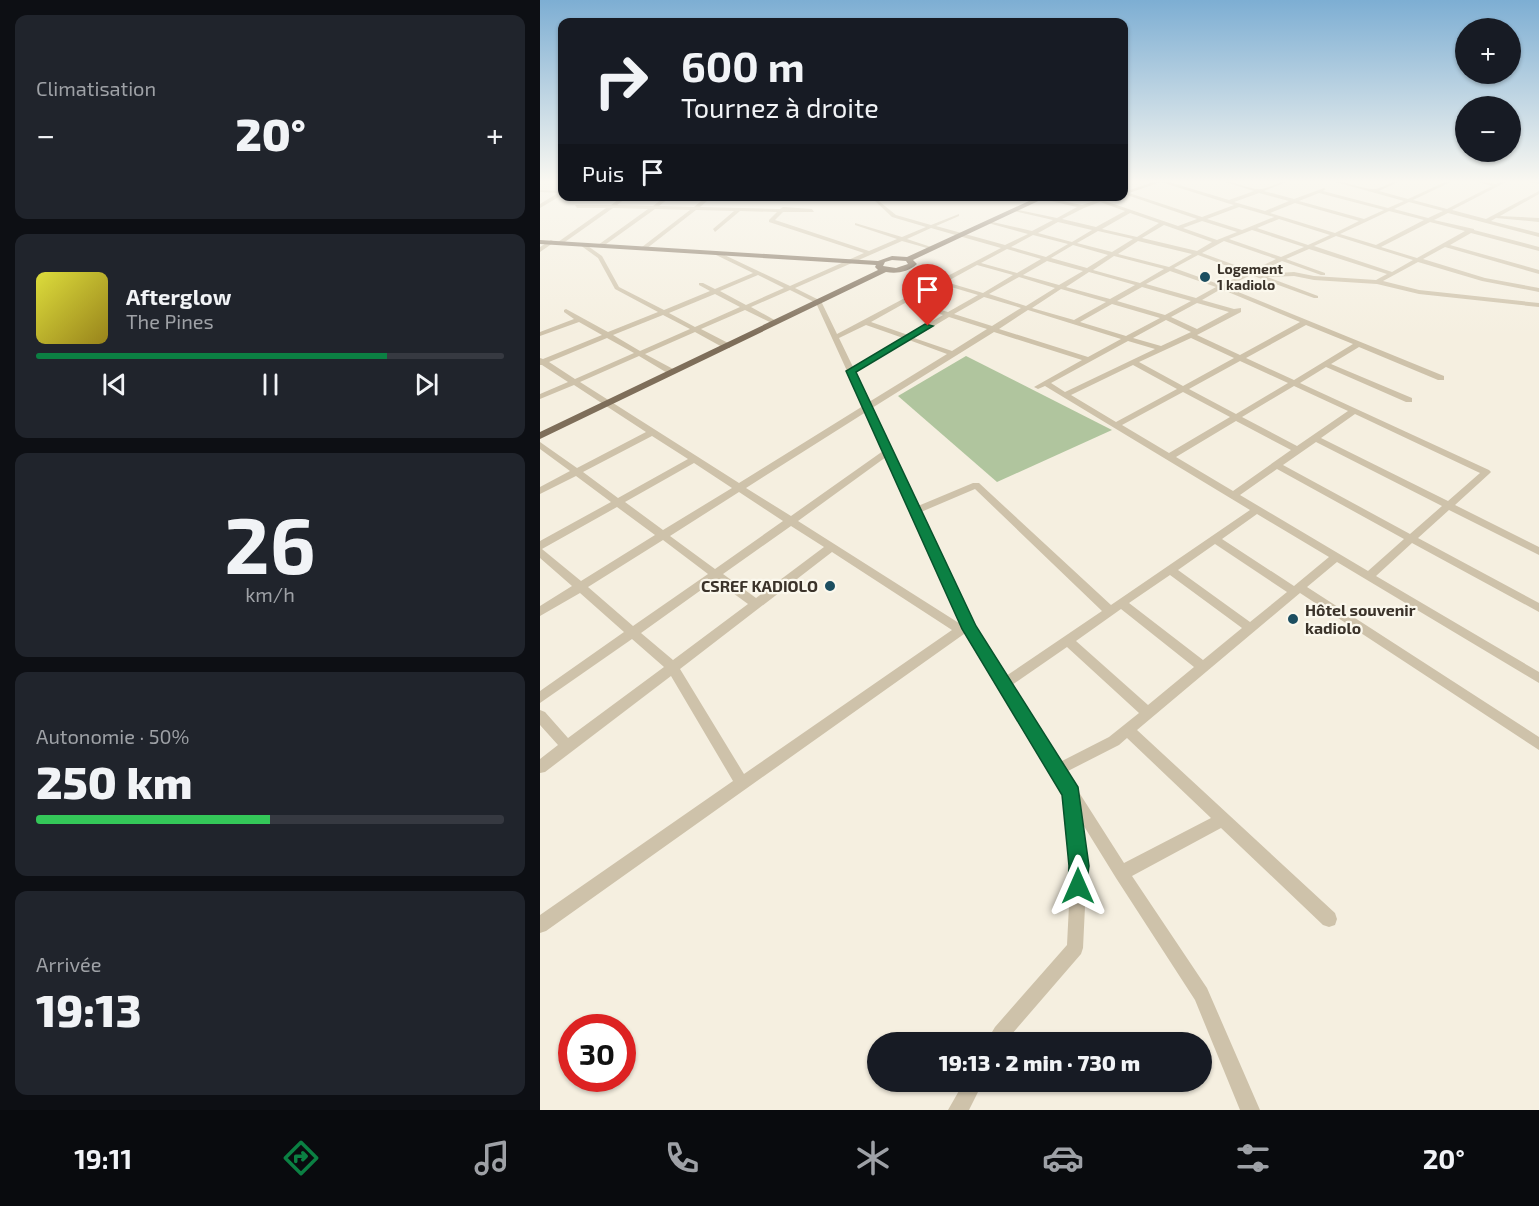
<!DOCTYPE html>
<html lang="fr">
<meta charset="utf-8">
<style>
body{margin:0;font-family:"Exo 2",sans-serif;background:#20242c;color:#f1f3f6;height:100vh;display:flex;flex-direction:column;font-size:22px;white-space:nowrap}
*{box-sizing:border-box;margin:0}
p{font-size:20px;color:#9ea1a6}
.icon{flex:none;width:33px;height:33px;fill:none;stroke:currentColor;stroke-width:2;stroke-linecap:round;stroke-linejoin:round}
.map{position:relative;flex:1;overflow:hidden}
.panel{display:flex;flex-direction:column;gap:15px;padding:15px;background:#0d0f14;width:540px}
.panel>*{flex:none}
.guide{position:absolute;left:18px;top:18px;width:570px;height:183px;border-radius:12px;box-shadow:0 2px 4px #0004;background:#171b24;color:#f1f3f6;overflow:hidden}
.buttons{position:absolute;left:915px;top:18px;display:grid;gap:12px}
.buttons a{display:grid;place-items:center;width:66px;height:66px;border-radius:50%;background:#171b24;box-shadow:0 2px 4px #0004;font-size:30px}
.speed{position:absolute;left:18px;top:1014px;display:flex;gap:12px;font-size:30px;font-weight:700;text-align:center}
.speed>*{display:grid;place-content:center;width:78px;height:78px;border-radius:50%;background:#171b24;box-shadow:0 2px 4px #0004;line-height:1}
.speed .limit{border:9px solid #d22;background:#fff;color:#111}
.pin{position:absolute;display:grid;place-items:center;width:51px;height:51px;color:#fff;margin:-62px -26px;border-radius:50% 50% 50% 0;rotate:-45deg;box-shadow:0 0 6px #0007}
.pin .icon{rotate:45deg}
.me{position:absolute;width:66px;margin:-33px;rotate:0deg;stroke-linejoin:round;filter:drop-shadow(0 0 4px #0008)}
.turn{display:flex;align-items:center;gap:21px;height:126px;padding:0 24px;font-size:27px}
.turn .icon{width:78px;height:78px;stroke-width:2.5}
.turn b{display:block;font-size:42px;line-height:51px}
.then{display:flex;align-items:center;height:57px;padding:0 24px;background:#0003;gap:12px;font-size:22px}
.big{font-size:45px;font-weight:800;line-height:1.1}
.panel .card{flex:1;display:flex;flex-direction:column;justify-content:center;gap:9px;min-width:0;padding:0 21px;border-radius:12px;background:#20242c}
.panel .dial{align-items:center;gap:0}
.dial b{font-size:78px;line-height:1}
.song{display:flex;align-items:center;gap:18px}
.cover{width:72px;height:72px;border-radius:9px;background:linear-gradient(135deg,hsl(60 70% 55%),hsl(50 70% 35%))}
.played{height:6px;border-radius:3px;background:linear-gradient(90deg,#0b8043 75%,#363941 75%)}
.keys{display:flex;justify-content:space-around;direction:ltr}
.heat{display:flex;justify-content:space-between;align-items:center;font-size:33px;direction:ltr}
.charge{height:9px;border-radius:4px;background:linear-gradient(90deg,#34c759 50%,#363941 0)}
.trip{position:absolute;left:327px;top:1032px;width:345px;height:60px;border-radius:30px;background:#171b24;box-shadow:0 2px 4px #0004;font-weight:800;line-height:60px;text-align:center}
.tab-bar{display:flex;height:96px;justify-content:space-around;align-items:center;background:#090b0e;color:#9ea1a6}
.tab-bar .icon{width:42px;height:42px}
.tab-bar .active{color:#0b8043}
.tab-bar b{font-size:27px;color:#f1f3f6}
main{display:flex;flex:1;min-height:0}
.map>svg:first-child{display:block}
.green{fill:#b0c59e}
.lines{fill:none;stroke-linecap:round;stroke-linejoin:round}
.minor{fill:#cec2aa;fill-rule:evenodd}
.major{fill:#7e6e5a;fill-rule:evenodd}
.route{fill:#0b8043;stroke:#07532c;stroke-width:1.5}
.poi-dot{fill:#1c4e60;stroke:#fbf8ed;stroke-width:2}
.labels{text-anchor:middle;stroke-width:4.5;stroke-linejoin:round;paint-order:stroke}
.far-poi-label{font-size:14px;font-weight:bold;fill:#3b332a;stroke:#fbf8ed;text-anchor:start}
.poi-label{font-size:16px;font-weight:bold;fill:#3b332a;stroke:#fbf8ed;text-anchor:end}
</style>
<main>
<section class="panel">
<div class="card"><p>Climatisation</p>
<div class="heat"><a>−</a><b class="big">20°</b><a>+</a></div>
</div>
<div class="card">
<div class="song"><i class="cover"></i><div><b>Afterglow</b><p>The Pines</p></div></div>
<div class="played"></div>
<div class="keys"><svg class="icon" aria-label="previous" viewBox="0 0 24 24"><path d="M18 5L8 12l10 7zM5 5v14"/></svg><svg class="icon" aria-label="pause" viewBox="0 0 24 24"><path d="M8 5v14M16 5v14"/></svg><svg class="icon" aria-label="next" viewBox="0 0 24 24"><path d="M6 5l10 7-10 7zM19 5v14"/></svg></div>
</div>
<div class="card dial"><b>26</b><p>km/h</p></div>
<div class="card"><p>Autonomie · 50%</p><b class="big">250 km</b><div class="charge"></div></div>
<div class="card"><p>Arrivée</p><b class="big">19:13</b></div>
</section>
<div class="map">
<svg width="999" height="1110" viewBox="0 0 999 1110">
<rect width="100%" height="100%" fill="#f5efe0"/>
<path class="green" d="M 426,356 L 572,430 L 457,482 L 358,396 Z"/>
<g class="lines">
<path class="minor" d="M 616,181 L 626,181 L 689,200 L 714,191 L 682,181 C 694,181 710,190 721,189 C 731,188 739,181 749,181 L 724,191 L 754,199 L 784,188 L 786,189 L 783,191 L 848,208 L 864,201 L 792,181 C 806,181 818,188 832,189 C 841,190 850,181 860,181 L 839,191 L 868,199 L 907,181 L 913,181 L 873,200 L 907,209 L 952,186 L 935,181 L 956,184 L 963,181 L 968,181 L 912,210 L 946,219 L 999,191 L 999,194 L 960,216 L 999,218 L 999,222 L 956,218 L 951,221 L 999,233 L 999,237 L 908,213 L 894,220 L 934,229 L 934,230 L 999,247 L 999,251 L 931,233 L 910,245 L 999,270 L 999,274 L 905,247 L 883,259 L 945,278 L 999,288 L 999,292 L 942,281 L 878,262 L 843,281 L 879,290 L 999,303 L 999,307 L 879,294 L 837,284 L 774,280 L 754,276 L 727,277 L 778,296 L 778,298 L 774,298 L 711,275 L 686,287 L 904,376 L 904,380 L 898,380 L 819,347 L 791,364 L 872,398 L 872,402 L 866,402 L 786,367 L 760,383 L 949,470 L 951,472 L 949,474 L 915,505 L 999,547 L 999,555 L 909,510 L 878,538 L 999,603 L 999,612 L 872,543 L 836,576 L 999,672 L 999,683 L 797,562 L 767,587 L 999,737 L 999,750 L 760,593 L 597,730 L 795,913 L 797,919 L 795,925 L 789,927 L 783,925 L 681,828 L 592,876 L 667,988 L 720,1110 L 700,1110 L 655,1000 L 576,878 L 542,823 L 547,865 L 543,948 L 541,954 L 465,1042 L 446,1042 L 455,1027 L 527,945 L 531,865 L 525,796 L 427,634 L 424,634 L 6,931 L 0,933 L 0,915 L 193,781 L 131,676 L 5,772 L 0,773 L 0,759 L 18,745 L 0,725 L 0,710 L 5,712 L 28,738 L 124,667 L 92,639 L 0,703 L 0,691 L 84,632 L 40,593 L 0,616 L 0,606 L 32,586 L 0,558 L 0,541 L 71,502 L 36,476 L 0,494 L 0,487 L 30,471 L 0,449 L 0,442 L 37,468 L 106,432 L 34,385 L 0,399 L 0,394 L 28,382 L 2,365 L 0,365 L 0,358 L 3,359 L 62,335 L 39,322 L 0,336 L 0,332 L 34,319 L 24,312 L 24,310 L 26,309 L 68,332 L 118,312 L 75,289 L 58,258 L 40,245 L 45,244 L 62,256 L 79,287 L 124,310 L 170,291 L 159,285 L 159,283 L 163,283 L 175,289 L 213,273 L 172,253 L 172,251 L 176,251 L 250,286 L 324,253 L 229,222 L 229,220 L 237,212 L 200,211 L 175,232 L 173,229 L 194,211 L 156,210 L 106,249 L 102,249 L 102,247 L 150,210 L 115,209 L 62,247 L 58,247 L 58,245 L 108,209 L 73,208 L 22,244 L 18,244 L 18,242 L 66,208 L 37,208 L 35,205 L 71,205 L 83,196 L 89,196 L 77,205 L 113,206 L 126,196 L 132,196 L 119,206 L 154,207 L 167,196 L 173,196 L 160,207 L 240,209 L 243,207 L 272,209 L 274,212 L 243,212 L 235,220 L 329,251 L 357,239 L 315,225 L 315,223 L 362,237 L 386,227 L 352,217 L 334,200 L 203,196 L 335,198 L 356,215 L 391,225 L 419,214 L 419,216 L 396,226 L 465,245 L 488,234 L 448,223 L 448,221 L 492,231 L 513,220 L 474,211 L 474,209 L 517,218 L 537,207 L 501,199 L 503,197 L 542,205 L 568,196 L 576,196 L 565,201 L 638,226 L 657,219 L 584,194 L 584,192 ZM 621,182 L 687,203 L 694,205 L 662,217 L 589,193 ZM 719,193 L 749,201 L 725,211 L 694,202 ZM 779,193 L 844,210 L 824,219 L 759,201 ZM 560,202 L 585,211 L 556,227 L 522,219 L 544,208 ZM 869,202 L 903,211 L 888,218 L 854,209 ZM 755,203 L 819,221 L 795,233 L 730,213 ZM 699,207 L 734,217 L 702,230 L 667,219 ZM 849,211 L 884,220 L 836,245 L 800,234 ZM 590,213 L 619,223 L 597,237 L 562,229 ZM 739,219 L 790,235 L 768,245 L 717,228 ZM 662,221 L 697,232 L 677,240 L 643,228 ZM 518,222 L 552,230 L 532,242 L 498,233 ZM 890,222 L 925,231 L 877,258 L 841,247 ZM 624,225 L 672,242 L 657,251 L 602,238 ZM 391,228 L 461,248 L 400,280 L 386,277 L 386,279 L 395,282 L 297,334 L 281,301 L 255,288 L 362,241 L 394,250 L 394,248 L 367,239 ZM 712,230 L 764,247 L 741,257 L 689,239 ZM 558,231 L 593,239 L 572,252 L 537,243 ZM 493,235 L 528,244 L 506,257 L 471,247 ZM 796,236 L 873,260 L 852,272 L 774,246 ZM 598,241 L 652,254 L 629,267 L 578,254 ZM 684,241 L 736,259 L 711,271 L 662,253 ZM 533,245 L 568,255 L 547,268 L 511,258 ZM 467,249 L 501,259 L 477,273 L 441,263 ZM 769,249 L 847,274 L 836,280 L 774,276 L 754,272 L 720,274 L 717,273 L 742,261 L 781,275 L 785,275 L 785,273 L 746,259 ZM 658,255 L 706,273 L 681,285 L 634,268 ZM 574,256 L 624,269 L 600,283 L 553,270 ZM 507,261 L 543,271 L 519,285 L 483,275 ZM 437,265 L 473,275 L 443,293 L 406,282 ZM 630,271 L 676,287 L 656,298 L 606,284 ZM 549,272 L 595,285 L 570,299 L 526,287 ZM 218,275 L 244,288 L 206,305 L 180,291 ZM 479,277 L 515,288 L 486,306 L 449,294 ZM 401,284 L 438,295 L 408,312 L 370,301 ZM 602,287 L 651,301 L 625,315 L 577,301 ZM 521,289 L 566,302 L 534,320 L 492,308 ZM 681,289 L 760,322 L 700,355 L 657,335 L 701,312 L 701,308 L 694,309 L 662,300 ZM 250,290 L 276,303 L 323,406 L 199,483 L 40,382 L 99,356 L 129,374 L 135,374 L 135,370 L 105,354 L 155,332 L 184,348 L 190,348 L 190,344 L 161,329 L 205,310 L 234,324 L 238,324 L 238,322 L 211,307 ZM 175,294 L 200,307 L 155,327 L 129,313 ZM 444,297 L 481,308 L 452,326 L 414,314 ZM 365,303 L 403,315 L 368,335 L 331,322 ZM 657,303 L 689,312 L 657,329 L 631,317 ZM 572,304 L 620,318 L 586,336 L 540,322 ZM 488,310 L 581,339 L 548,357 L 459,329 ZM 123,315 L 150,329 L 100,351 L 73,335 ZM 409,317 L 447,329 L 412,351 L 374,338 ZM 626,320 L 651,332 L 621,346 L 593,338 ZM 326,325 L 363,338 L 313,367 L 299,338 ZM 766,325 L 813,344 L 754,380 L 706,358 ZM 454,332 L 542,360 L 494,387 L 498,389 L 505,386 L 710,510 L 571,605 L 439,483 L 433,483 L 378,506 L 332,408 ZM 67,338 L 94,353 L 35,379 L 9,362 ZM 651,338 L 694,358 L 643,386 L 599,362 ZM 369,340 L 407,354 L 329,402 L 315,372 ZM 588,341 L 615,349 L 525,392 L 511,383 ZM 700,361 L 748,383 L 696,414 L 649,389 ZM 593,365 L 637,389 L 576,422 L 531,395 ZM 754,386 L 808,411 L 757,446 L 702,417 ZM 643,392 L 690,417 L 629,453 L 582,425 ZM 326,412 L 343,451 L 251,516 L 206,488 ZM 815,414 L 940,473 L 908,501 L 781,438 ZM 696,421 L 751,450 L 693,491 L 636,457 ZM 112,436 L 148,459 L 78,498 L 43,472 ZM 776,442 L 902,506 L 870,534 L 743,465 ZM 346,457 L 422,625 L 258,521 ZM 154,463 L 192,488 L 123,530 L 85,502 ZM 737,469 L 864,539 L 828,571 L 700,495 ZM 435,489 L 562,611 L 466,676 L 435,627 L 381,512 ZM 199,492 L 243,521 L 175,569 L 130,536 ZM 77,507 L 115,535 L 41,581 L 2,549 ZM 717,514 L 789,557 L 754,586 L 682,539 ZM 251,526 L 284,547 L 216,598 L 183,574 ZM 123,540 L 168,574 L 93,626 L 48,587 ZM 675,544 L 747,592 L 710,622 L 638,570 ZM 292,552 L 412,630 L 204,774 L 140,669 ZM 630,575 L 702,628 L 663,660 L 589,603 ZM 175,580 L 208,604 L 133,660 L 101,633 ZM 581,609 L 654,667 L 608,705 L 536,641 ZM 527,647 L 599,713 L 569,737 L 520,762 L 472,685 ZM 587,738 L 671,818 L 584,863 L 526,772 L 579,745 Z
M 990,181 L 999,182 L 999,184 L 990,182 Z
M 0,190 L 22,191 L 22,195 L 0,208 L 0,204 L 18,193 L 0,192 Z
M 11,240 L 13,241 L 13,243 L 0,252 L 0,247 Z
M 424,1082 L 443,1082 L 429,1110 L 408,1110 Z"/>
<path class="major" d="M 500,196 L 509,196 L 373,260 L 377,264 C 368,272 357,274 346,272 L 0,439 L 0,432 L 338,270 L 335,267 L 336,265 L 0,244 L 0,240 L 338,261 L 352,256 L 367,257 ZM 352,260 L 366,261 L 368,264 L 356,268 L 343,266 L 345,262 Z"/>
</g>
<linearGradient id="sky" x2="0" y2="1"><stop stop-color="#7daed3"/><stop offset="0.54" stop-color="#faf8f1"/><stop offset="1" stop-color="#faf8f1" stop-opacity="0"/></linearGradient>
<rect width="999" height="336" fill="url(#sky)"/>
<path class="route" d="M 385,324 L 393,326 L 316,372 L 436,626 L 538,787 L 549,866 L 545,893 L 538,896 L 531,893 L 528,886 L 529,866 L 522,795 L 422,629 L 306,371 Z"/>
<g class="poi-dot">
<circle cx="665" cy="277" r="6"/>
<circle cx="290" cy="586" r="6"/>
<circle cx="753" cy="619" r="6"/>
</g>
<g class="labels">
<g class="far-poi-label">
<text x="677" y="274">Logement<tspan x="677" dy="16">1 kadiolo</tspan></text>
</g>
<g class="poi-label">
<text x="278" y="592">CSREF KADIOLO</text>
<text x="765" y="616" text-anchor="start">Hôtel souvenir<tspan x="765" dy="18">kadiolo</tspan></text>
</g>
</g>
</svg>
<div class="buttons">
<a>+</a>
<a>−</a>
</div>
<div class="speed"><div class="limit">30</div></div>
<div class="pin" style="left:388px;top:326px;background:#d93025"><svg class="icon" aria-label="arrive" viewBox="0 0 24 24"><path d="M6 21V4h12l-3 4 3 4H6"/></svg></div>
<svg class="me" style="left:538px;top:886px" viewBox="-20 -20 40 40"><path d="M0-17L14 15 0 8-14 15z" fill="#0b8043" stroke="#fff" stroke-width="4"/></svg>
<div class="trip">19:13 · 2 min · 730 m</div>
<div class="guide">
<div class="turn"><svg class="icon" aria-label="right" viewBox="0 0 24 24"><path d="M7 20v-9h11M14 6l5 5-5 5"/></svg><div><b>600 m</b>Tournez à droite</div></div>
<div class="then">Puis<svg class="icon" aria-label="arrive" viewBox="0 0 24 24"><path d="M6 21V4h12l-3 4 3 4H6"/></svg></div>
</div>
</div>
</main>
<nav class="tab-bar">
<b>19:11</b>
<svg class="icon active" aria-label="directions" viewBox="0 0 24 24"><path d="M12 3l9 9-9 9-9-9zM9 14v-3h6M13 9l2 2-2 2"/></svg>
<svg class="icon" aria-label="music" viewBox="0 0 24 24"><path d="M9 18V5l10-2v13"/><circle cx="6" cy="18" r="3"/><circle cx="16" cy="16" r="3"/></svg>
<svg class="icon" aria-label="phone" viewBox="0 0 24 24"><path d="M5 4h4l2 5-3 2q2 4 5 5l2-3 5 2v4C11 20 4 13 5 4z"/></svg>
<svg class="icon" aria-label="climate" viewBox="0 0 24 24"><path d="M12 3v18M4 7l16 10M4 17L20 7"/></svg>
<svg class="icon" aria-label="car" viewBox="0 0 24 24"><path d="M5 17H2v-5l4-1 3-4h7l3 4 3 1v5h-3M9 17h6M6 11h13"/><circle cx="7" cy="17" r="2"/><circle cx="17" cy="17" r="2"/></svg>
<svg class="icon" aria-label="filters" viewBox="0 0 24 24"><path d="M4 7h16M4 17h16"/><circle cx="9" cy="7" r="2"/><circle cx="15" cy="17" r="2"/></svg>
<b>20°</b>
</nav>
